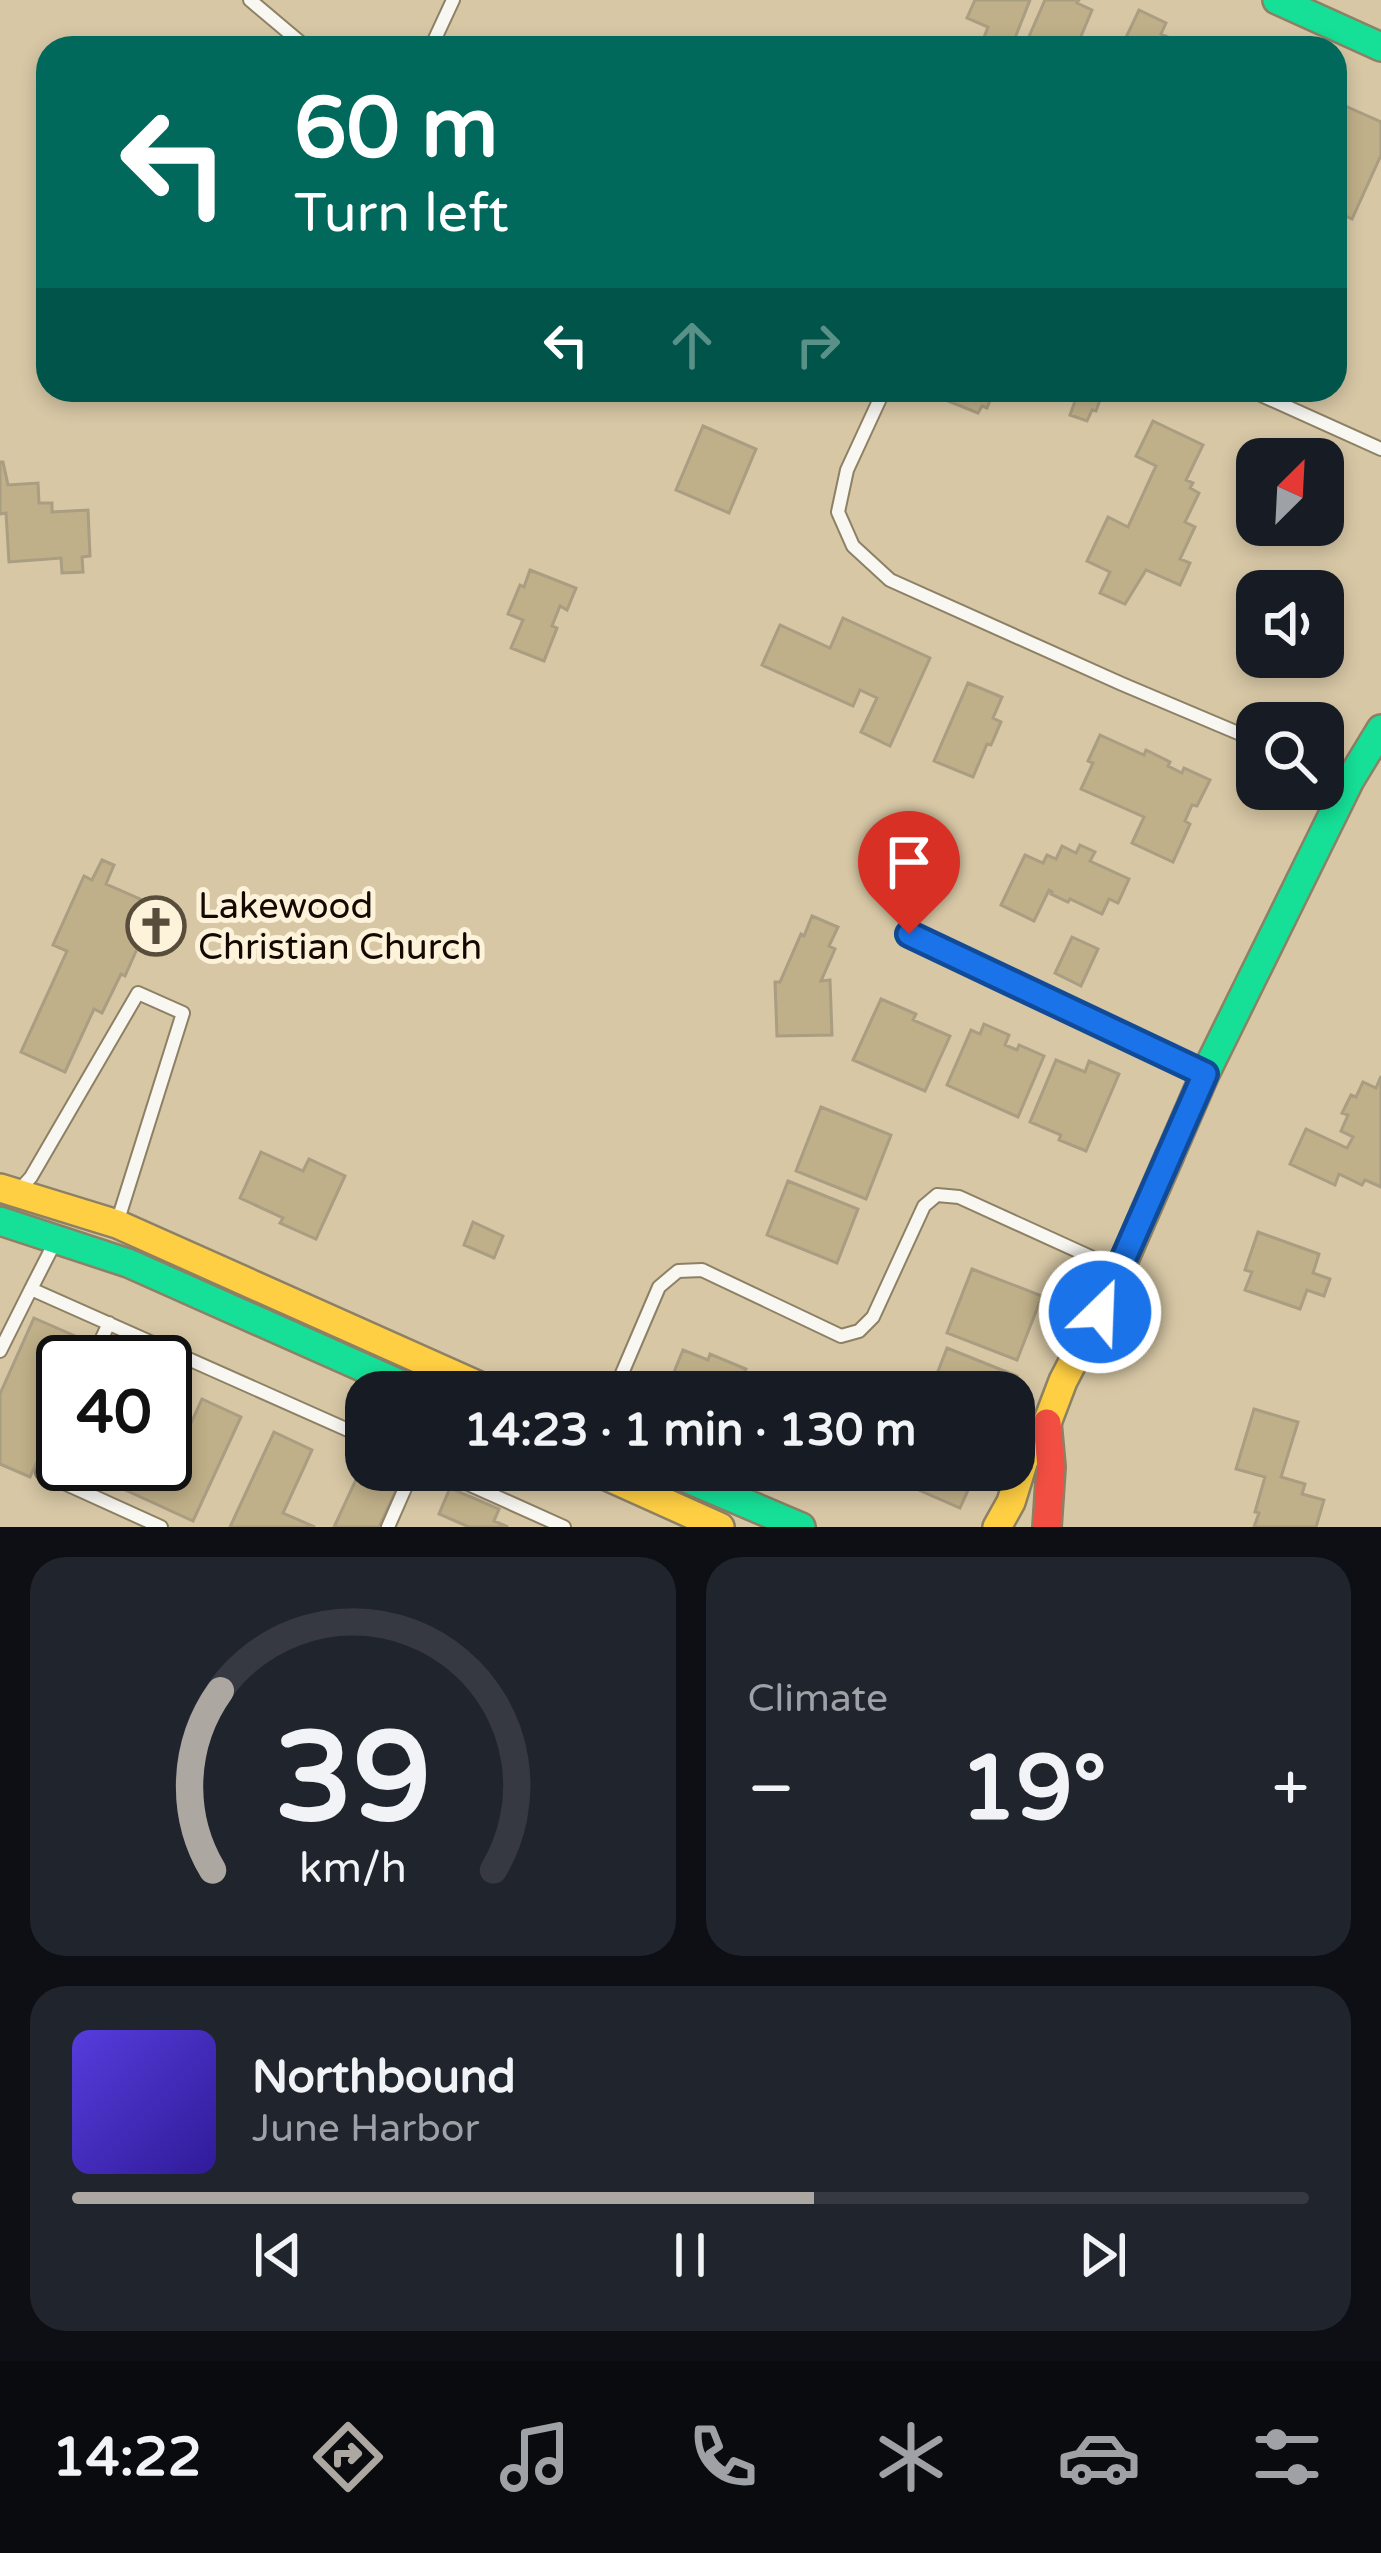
<!DOCTYPE html>
<meta charset="utf-8">
<style>
body{margin:0;font-family:"Varela Round",sans-serif;background:#20242c;color:#f1f3f6;height:100vh;display:flex;flex-direction:column;font-size:45px;white-space:nowrap}
*{box-sizing:border-box;margin:0}
p{font-size:39px;color:#9ea1a6}
.icon{flex:none;width:66px;height:66px;fill:none;stroke:currentColor;stroke-width:2;stroke-linecap:round;stroke-linejoin:round}
.map{position:relative;height:1527px;overflow:hidden}
.panel{display:flex;flex-direction:column;gap:30px;padding:30px;background:#0d0f14;flex:1}
.panel>*{flex:none}
.hud{position:absolute;left:36px;top:36px;width:1311px;height:366px;border-radius:36px;box-shadow:0 6px 18px #0003;background:#00695c;color:#fff;overflow:hidden}
.needle{width:78px;rotate:24deg}
.buttons{position:absolute;left:1236px;top:438px;display:grid;gap:24px}
.buttons a{display:grid;place-items:center;width:108px;height:108px;border-radius:24px;background:#171b24;box-shadow:0 6px 18px #0003;font-size:60px}
.speed{position:absolute;left:36px;top:1335px;display:flex;gap:24px;font-size:60px;font-weight:700;text-align:center}
.speed>*{display:grid;place-content:center;width:156px;height:156px;border-radius:50%;background:#171b24;box-shadow:0 6px 18px #0003;line-height:1}
.speed .limit{border:6px solid #111;border-radius:18px;background:#fff;color:#111}
.pin{position:absolute;display:grid;place-items:center;width:102px;height:102px;color:#fff;margin:-123px -51px;border-radius:50% 50% 50% 0;rotate:-45deg;box-shadow:0 0 12px #0007}
.pin .icon{rotate:45deg}
.me{position:absolute;width:132px;margin:-66px;rotate:24deg;stroke-linejoin:round;filter:drop-shadow(0 0 9px #0008)}
.turn{display:flex;align-items:center;gap:42px;height:252px;padding:0 60px;font-size:54px}
.turn .icon{width:156px;height:156px;stroke-width:2.5}
.turn b{display:block;font-size:84px;line-height:102px}
.lanes{display:flex;align-items:center;height:114px;padding:0 60px;background:#0003;justify-content:center;gap:60px;direction:ltr}
.lanes .off{opacity:.35}
.big{font-size:90px;font-weight:700;line-height:1.1}
.panel .card{flex:1;display:flex;flex-direction:column;justify-content:center;gap:18px;min-width:0;padding:0 42px;border-radius:36px;background:#20242c}
.panel .dial{align-items:center;gap:0}
.dial svg{height:312px;overflow:visible;fill:none;stroke:#363941;stroke-width:7;stroke-linecap:round;text-anchor:middle}
.dial text{fill:#f1f3f6;stroke:none}
.song{display:flex;align-items:center;gap:36px}
.cover{width:144px;height:144px;border-radius:18px;background:linear-gradient(135deg,hsl(250 70% 55%),hsl(250 70% 35%))}
.played{height:12px;border-radius:6px;background:linear-gradient(90deg,#aca8a1 60%,#363941 60%)}
.keys{display:flex;justify-content:space-around;direction:ltr}
.heat{display:flex;justify-content:space-between;align-items:center;font-size:66px;direction:ltr}
.panel .tiles{flex:1;display:grid;gap:30px;grid-template-columns:1fr 1fr}
.card:last-child{grid-column:span 2}
.trip{position:absolute;left:345px;top:1371px;width:690px;height:120px;border-radius:36px;background:#171b24;box-shadow:0 6px 18px #0003;font-weight:700;line-height:120px;text-align:center}
.menu{display:flex;height:192px;justify-content:space-around;align-items:center;background:#090b0e;color:#9ea1a6}
.menu .icon{width:84px;height:84px}
.menu .active{color:#aca8a1}
.menu b{font-size:54px;color:#f1f3f6}
.map>svg:first-child{display:block}
.building{fill:#c0b089;stroke:#a99d82;stroke-width:3}
.lines{fill:none;stroke-linecap:round;stroke-linejoin:round}
.lane-casing{stroke:#8d8165;stroke-width:16}
.fast-casing{stroke:#8d8165;stroke-width:32}
.slow-casing{stroke:#8d8165;stroke-width:32}
.jam-casing{stroke:#8d8165;stroke-width:32}
.lane{stroke:#f9f7f2;stroke-width:12}
.fast{stroke:#16e098;stroke-width:27}
.slow{stroke:#ffcf43;stroke-width:27}
.jam{stroke:#f24e42;stroke-width:27}
.route-casing{stroke:#114b97;stroke-width:30}
.route{stroke:#1a73e8;stroke-width:21}
.labels{text-anchor:middle;stroke-width:10;stroke-linejoin:round;paint-order:stroke}
.poi-label{font-size:36px;fill:#130900;stroke:#fdf2da;text-anchor:start}
</style>
<div class="map">
<svg width="1381" height="1527" viewBox="0 0 1381 1527">
<rect width="100%" height="100%" fill="#d7c7a5"/>
<path class="building" d="M 975,0 L 1030,0 L 1011,48 L 1003,48 L 983,40 L 988,27 L 967,18 Z
M 1045,0 L 1079,0 L 1077,3 L 1092,10 L 1076,48 L 1024,48 Z
M 1139,10 L 1166,23 L 1161,34 L 1181,43 L 1178,48 L 1121,48 Z
M 1343,105 L 1381,122 L 1381,155 L 1352,219 L 1335,211 L 1335,123 Z
M 935,390 L 994,390 L 987,408 L 982,406 L 978,413 L 933,395 Z
M 1079,390 L 1112,390 L 1108,400 L 1101,397 L 1096,411 L 1092,410 L 1087,421 L 1070,415 Z
M 1153,421 L 1203,445 L 1186,480 L 1193,483 L 1190,488 L 1199,493 L 1185,522 L 1195,527 L 1180,559 L 1190,563 L 1180,585 L 1146,570 L 1125,604 L 1100,593 L 1110,572 L 1087,561 L 1108,517 L 1128,527 L 1156,466 L 1136,456 Z
M 703,426 L 756,449 L 729,513 L 676,490 Z
M 0,462 L 3,462 L 8,485 L 38,483 L 39,503 L 52,503 L 52,512 L 88,510 L 90,556 L 82,557 L 83,572 L 62,573 L 61,558 L 9,562 L 6,513 L 0,514 Z
M 530,570 L 576,588 L 567,610 L 560,606 L 552,626 L 557,628 L 544,661 L 511,648 L 523,620 L 508,614 L 520,585 L 524,587 Z
M 843,618 L 930,658 L 890,746 L 861,732 L 877,698 L 860,690 L 853,706 L 762,665 L 780,625 L 830,648 Z
M 968,683 L 1002,697 L 993,718 L 1001,722 L 991,745 L 987,744 L 973,777 L 934,761 Z
M 1100,735 L 1144,755 L 1146,750 L 1170,762 L 1168,766 L 1182,773 L 1184,768 L 1210,780 L 1197,806 L 1192,805 L 1185,821 L 1190,824 L 1173,862 L 1132,843 L 1144,817 L 1081,789 L 1093,763 L 1088,761 Z
M 1080,845 L 1095,852 L 1090,861 L 1129,879 L 1118,903 L 1109,899 L 1102,914 L 1070,899 L 1068,902 L 1051,894 L 1052,892 L 1049,890 L 1034,921 L 1001,905 L 1025,855 L 1043,863 L 1047,855 L 1056,859 L 1062,846 L 1076,853 Z
M 102,860 L 114,865 L 106,884 L 156,906 L 125,976 L 121,974 L 102,1013 L 94,1009 L 65,1072 L 21,1052 L 67,951 L 53,945 L 84,876 L 92,880 Z
M 812,916 L 838,927 L 829,946 L 835,949 L 821,981 L 830,980 L 832,1035 L 777,1036 L 775,982 L 780,982 L 801,934 L 804,936 Z
M 1072,937 L 1098,949 L 1081,986 L 1055,973 Z
M 881,999 L 916,1014 L 913,1020 L 950,1036 L 925,1091 L 853,1060 Z
M 984,1024 L 1009,1035 L 1005,1045 L 1017,1050 L 1019,1045 L 1044,1056 L 1018,1117 L 947,1085 L 971,1030 L 980,1034 Z
M 1056,1060 L 1085,1072 L 1089,1061 L 1119,1074 L 1086,1151 L 1059,1140 L 1061,1135 L 1030,1122 Z
M 1381,1076 L 1381,1187 L 1365,1180 L 1362,1185 L 1339,1174 L 1335,1185 L 1290,1164 L 1306,1129 L 1347,1148 L 1353,1137 L 1341,1131 L 1348,1115 L 1342,1113 L 1351,1095 L 1356,1097 L 1363,1082 L 1376,1088 Z
M 821,1107 L 891,1135 L 866,1199 L 796,1171 Z
M 261,1152 L 303,1171 L 309,1159 L 345,1176 L 316,1239 L 280,1223 L 283,1218 L 240,1198 Z
M 788,1181 L 858,1209 L 837,1263 L 767,1235 Z
M 473,1222 L 503,1236 L 494,1258 L 464,1245 Z
M 1258,1232 L 1319,1254 L 1313,1273 L 1330,1279 L 1324,1296 L 1307,1290 L 1300,1309 L 1245,1290 L 1252,1272 L 1245,1270 Z
M 972,1269 L 1042,1296 L 1017,1360 L 947,1333 Z
M 34,1318 L 91,1343 L 82,1362 L 63,1362 L 63,1405 L 30,1477 L 0,1464 L 0,1394 Z
M 947,1348 L 1017,1376 L 1011,1392 L 930,1392 Z
M 683,1350 L 708,1360 L 710,1354 L 746,1369 L 743,1374 L 753,1378 L 750,1385 L 761,1389 L 760,1392 L 666,1392 Z
M 202,1399 L 241,1417 L 193,1521 L 71,1465 L 165,1462 L 172,1465 Z
M 1254,1409 L 1298,1422 L 1281,1477 L 1305,1484 L 1302,1494 L 1324,1500 L 1316,1527 L 1254,1527 L 1259,1513 L 1255,1512 L 1265,1477 L 1236,1469 Z
M 274,1432 L 312,1450 L 283,1513 L 315,1527 L 230,1527 Z
M 805,1470 L 834,1470 L 830,1481 Z
M 873,1470 L 977,1470 L 960,1508 Z
M 360,1471 L 397,1488 L 379,1527 L 334,1527 Z
M 450,1488 L 499,1509 L 494,1521 L 508,1527 L 469,1527 L 439,1514 Z"/>
<g class="lines">
<defs>
<path id="lane" d="M 250,0 L 307,48
M 428,48 L 433,43 L 453,0
M 884,390 L 847,470 L 838,512 L 853,546 L 890,580 L 1122,684 L 1257,741
M 1250,390 L 1381,449
M 909,935 L 1199,1071
M 22,1187 L 31,1177 L 138,993 L 183,1013 L 117,1223
M 55,1242 L 31,1289 L 366,1438
M 0,1351 L 31,1289
M 91,1362 L 109,1323
M 614,1392 L 659,1287 L 678,1271 L 702,1270 L 841,1336 L 859,1331 L 873,1317 L 924,1206 L 937,1195 L 959,1197 L 1115,1268
M 63,1426 L 42,1473 L 161,1527
M 472,1470 L 466,1483 L 564,1527
M 388,1527 L 413,1470"/>
<path id="fast" d="M 1277,0 L 1381,47
M 1169,1157 L 1205,1074 L 1350,780 L 1381,729
M 0,1221 L 128,1263 L 418,1392
M 667,1470 L 801,1527"/>
<path id="slow" d="M 0,1188 L 117,1224 L 493,1392
M 593,1470 L 720,1527
M 997,1527 L 1011,1502 L 1024,1460 L 1047,1423 L 1063,1381 L 1115,1281 L 1169,1157"/>
<path id="jam" d="M 1047,1423 L 1051,1467 L 1047,1527"/>
</defs>
<use href="#lane" class="lane-casing"/>
<use href="#fast" class="fast-casing"/>
<use href="#slow" class="slow-casing"/>
<use href="#jam" class="jam-casing"/>
<use href="#lane" class="lane"/>
<use href="#fast" class="fast"/>
<use href="#slow" class="slow"/>
<use href="#jam" class="jam"/>
</g>
<g class="lines">
<defs>
<path id="route" d="M 909,934 L 1205,1074 L 1100,1312"/>
</defs>
<use href="#route" class="route-casing"/>
<use href="#route" class="route"/>
</g>
<defs>
<symbol id="church-ring" viewBox="-11 -11 22 22"><circle r="9.5" fill="#fdf2da" stroke="#584c3a" stroke-width="1.5"/><path d="M-1.2-6h2.4v3.5h3.3v2.4h-3.3V6h-2.4V-.1h-3.3v-2.4h3.3Z" fill="#584c3a"/></symbol>
</defs>
<g fill-rule="evenodd">
<use href="#church-ring" x="123" y="893" width="66" height="66"/>
</g>
<g class="labels">
<g class="poi-label">
<text x="198" y="918">Lakewood<tspan x="198" dy="41">Christian Church</tspan></text>
</g>
</g>
</svg>
<div class="buttons">
<a><svg class="needle" viewBox="-14 -14 28 28"><path d="M0-13l5 13h-10z" fill="#e53935"/><path d="M0 13l5-13h-10z" fill="#9ea1a6"/></svg></a>
<a><svg class="icon" aria-label="sound" viewBox="0 0 24 24"><path d="M4 9h4l5-4v14l-5-4H4zM17 9q2 3 0 6"/></svg></a>
<a><svg class="icon" aria-label="search" viewBox="0 0 24 24"><circle cx="10" cy="10" r="6"/><path d="M15 15l6 6"/></svg></a>
</div>
<div class="speed"><div class="limit">40</div></div>
<div class="pin" style="left:909px;top:934px;background:#d93025"><svg class="icon" aria-label="arrive" viewBox="0 0 24 24"><path d="M6 21V4h12l-3 4 3 4H6"/></svg></div>
<svg class="me" style="left:1100px;top:1312px" viewBox="-20 -20 40 40"><circle r="17" fill="#1a73e8" stroke="#fff" stroke-width="3"/><path d="M0-11L8 9 0 5-8 9z" fill="#fff"/></svg>
<div class="trip">14:23 · 1 min · 130 m</div>
<div class="hud">
<div class="turn"><svg class="icon" aria-label="left" viewBox="0 0 24 24"><path d="M17 20v-9H6M10 6l-5 5 5 5"/></svg><div><b>60 m</b>Turn left</div></div>
<div class="lanes"><svg class="icon" aria-label="left" viewBox="0 0 24 24"><path d="M17 20v-9H6M10 6l-5 5 5 5"/></svg><svg class="icon off" aria-label="ahead" viewBox="0 0 24 24"><path d="M12 20V5M6 11l6-6 6 6"/></svg><svg class="icon off" aria-label="right" viewBox="0 0 24 24"><path d="M7 20v-9h11M14 6l5 5-5 5"/></svg></div>
</div>
</div>
<section class="panel">
<div class="tiles">
<div class="card dial"><svg viewBox="0 0 100 80">
<path d="M14 69A42 42 0 1 1 86 69"/>
<path d="M14 69A42 42 0 0 1 16 23" stroke="#aca8a1"/>
<text x="50" y="56" font-size="32" font-weight="700">39</text>
<text x="50" y="72" font-size="11">km/h</text>
</svg></div>
<div class="card"><p>Climate</p>
<div class="heat"><a>−</a><b class="big">19°</b><a>+</a></div>
</div>
<div class="card">
<div class="song"><i class="cover"></i><div><b>Northbound</b><p>June Harbor</p></div></div>
<div class="played"></div>
<div class="keys"><svg class="icon" aria-label="previous" viewBox="0 0 24 24"><path d="M18 5L8 12l10 7zM5 5v14"/></svg><svg class="icon" aria-label="pause" viewBox="0 0 24 24"><path d="M8 5v14M16 5v14"/></svg><svg class="icon" aria-label="next" viewBox="0 0 24 24"><path d="M6 5l10 7-10 7zM19 5v14"/></svg></div>
</div>
</div>
</section>
<nav class="menu">
<b>14:22</b>
<svg class="icon active" aria-label="directions" viewBox="0 0 24 24"><path d="M12 3l9 9-9 9-9-9zM9 14v-3h6M13 9l2 2-2 2"/></svg>
<svg class="icon" aria-label="music" viewBox="0 0 24 24"><path d="M9 18V5l10-2v13"/><circle cx="6" cy="18" r="3"/><circle cx="16" cy="16" r="3"/></svg>
<svg class="icon" aria-label="phone" viewBox="0 0 24 24"><path d="M5 4h4l2 5-3 2q2 4 5 5l2-3 5 2v4C11 20 4 13 5 4z"/></svg>
<svg class="icon" aria-label="climate" viewBox="0 0 24 24"><path d="M12 3v18M4 7l16 10M4 17L20 7"/></svg>
<svg class="icon" aria-label="car" viewBox="0 0 24 24"><path d="M5 17H2v-5l4-1 3-4h7l3 4 3 1v5h-3M9 17h6M6 11h13"/><circle cx="7" cy="17" r="2"/><circle cx="17" cy="17" r="2"/></svg>
<svg class="icon" aria-label="filters" viewBox="0 0 24 24"><path d="M4 7h16M4 17h16"/><circle cx="9" cy="7" r="2"/><circle cx="15" cy="17" r="2"/></svg>
</nav>
